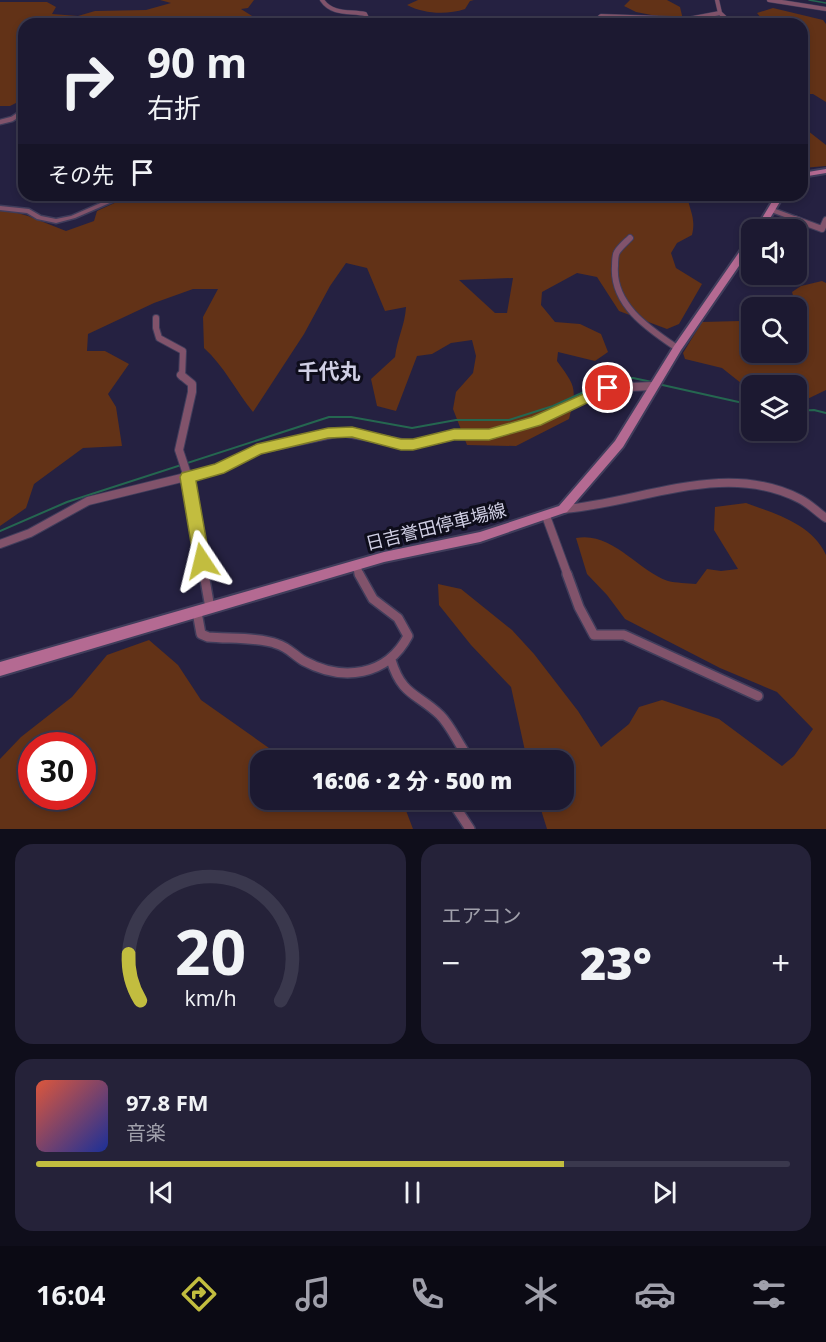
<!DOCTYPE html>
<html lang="ja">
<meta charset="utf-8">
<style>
body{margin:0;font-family:"Open Sans","Noto Sans JP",sans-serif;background:#252239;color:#f1f3f6;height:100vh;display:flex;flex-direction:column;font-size:22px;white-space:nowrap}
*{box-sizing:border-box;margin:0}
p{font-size:20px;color:#a0a0ab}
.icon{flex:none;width:33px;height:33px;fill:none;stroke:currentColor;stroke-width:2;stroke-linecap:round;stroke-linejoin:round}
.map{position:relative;height:829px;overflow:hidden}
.panel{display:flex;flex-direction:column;gap:15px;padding:15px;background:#0f0e1b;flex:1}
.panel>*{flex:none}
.guide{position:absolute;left:18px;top:18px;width:790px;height:183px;border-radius:18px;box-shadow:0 3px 9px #0003,0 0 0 2px #3a384d;background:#1c1931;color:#f1f3f6;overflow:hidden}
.fabs{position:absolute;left:741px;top:219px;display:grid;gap:12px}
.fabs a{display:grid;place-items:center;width:66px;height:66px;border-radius:12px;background:#1c1931;box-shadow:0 3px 9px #0003,0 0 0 2px #3a384d;font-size:30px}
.speed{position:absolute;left:18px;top:732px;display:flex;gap:12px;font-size:30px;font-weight:700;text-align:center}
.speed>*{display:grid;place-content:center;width:78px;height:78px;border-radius:50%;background:#1c1931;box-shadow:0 3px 9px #0003,0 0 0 2px #3a384d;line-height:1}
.speed .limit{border:9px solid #d22;background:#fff;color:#111}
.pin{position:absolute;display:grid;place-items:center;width:51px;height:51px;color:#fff;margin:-26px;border:3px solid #fff;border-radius:50%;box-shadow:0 2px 6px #0007}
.me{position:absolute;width:66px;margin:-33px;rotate:350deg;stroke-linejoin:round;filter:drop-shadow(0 0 4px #0008)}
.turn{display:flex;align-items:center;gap:21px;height:126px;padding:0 30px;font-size:27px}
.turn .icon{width:78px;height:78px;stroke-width:2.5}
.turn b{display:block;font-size:42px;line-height:51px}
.then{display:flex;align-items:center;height:57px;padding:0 30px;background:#0003;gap:12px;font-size:22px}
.big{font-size:45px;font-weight:800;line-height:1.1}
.panel .card{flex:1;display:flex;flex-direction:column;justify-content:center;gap:9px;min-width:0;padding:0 21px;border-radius:18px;background:#252239}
.panel .dial{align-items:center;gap:0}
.dial svg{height:156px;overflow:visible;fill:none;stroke:#3a384d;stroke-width:7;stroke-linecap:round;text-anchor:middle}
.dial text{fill:#f1f3f6;stroke:none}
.song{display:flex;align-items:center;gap:18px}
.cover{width:72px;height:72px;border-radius:9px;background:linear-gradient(135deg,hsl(10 70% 55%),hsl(230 70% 35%))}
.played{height:6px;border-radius:3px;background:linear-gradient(90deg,#c2bd3f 70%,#3a384d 70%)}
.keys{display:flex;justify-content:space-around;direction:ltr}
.heat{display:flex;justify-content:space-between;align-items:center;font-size:33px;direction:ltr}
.panel .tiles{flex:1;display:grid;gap:15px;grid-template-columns:1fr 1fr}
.card:last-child{grid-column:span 2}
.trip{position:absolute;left:250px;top:750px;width:324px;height:60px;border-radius:18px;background:#1c1931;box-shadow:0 3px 9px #0003,0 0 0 2px #3a384d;font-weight:800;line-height:60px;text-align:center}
.dock{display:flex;height:96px;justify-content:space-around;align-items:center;background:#0b0a14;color:#a0a0ab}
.dock .icon{width:42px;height:42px}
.dock .on{color:#c2bd3f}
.dock b{font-size:27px;color:#f1f3f6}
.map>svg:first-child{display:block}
.green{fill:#623217;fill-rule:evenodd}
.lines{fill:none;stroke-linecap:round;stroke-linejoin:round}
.stream-far1{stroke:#256750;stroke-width:1.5}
.stream{stroke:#256750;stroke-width:2}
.minor-far4-casing{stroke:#403d5b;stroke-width:5}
.minor-far3-casing{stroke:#403d5b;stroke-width:7}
.minor-far2-casing{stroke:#403d5b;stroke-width:8}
.minor-far1-casing{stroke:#403d5b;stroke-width:10}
.minor-casing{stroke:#403d5b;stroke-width:12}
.tertiary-casing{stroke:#403d5b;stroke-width:3}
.secondary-casing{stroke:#403d5b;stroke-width:4}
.minor-far4{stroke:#81536b;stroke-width:4}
.minor-far3{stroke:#81536b;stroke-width:4.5}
.minor-far2{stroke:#81536b;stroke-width:6}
.minor-far1{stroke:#81536b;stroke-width:8}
.minor{stroke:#81536b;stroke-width:9}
.tertiary{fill:#81536b;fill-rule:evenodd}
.secondary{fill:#b46a92;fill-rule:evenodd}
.route{fill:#c2bd3f;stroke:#7e7b29;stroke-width:1.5}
.labels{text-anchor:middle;stroke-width:6;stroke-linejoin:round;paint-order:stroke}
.street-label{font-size:18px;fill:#d0cfe4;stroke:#0e0d1b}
.quarter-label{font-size:21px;font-weight:bold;fill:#d0cfe4;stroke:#0e0d1b}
</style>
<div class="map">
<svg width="826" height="829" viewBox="0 0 826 829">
<rect width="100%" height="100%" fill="#252141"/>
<path class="green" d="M 160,0 L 254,0 L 248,8 L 241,9 L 265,24 L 24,24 L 24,99 L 10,106 L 0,106 L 0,2 L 47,2 L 56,7 L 52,14 L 78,16 L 95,11 L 146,10 L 171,3 Z
M 418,0 L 474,0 L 470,1 L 465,9 C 447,15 424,14 407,5 Z
M 630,0 L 667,0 L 680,7 L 684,24 L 623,24 L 618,21 C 634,20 653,26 667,18 L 636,12 L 624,6 Z
M 773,8 L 823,20 L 826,24 L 826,102 L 813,94 L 803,94 L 802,24 L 766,24 L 757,13 Z
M 803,127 L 826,145 L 826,166 L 803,168 Z
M 132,195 L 687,195 C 690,212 696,218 692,235 L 677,243 L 671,253 L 676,268 L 702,284 L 679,324 L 667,329 L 619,311 L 597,277 L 577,273 L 542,292 L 541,305 L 555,322 L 580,324 L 601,334 L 608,352 L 595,361 L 558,352 L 557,361 C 576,387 577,388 569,419 L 516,446 L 467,445 L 453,409 L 456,392 L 473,373 L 476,356 L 472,340 L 451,343 L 432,354 L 417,356 L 396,411 L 377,406 L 371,379 L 395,357 C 397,339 405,325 406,307 L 385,311 L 367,268 L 346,263 L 330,286 L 304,334 L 253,412 C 236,391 224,366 204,348 L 203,317 L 218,289 L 193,289 L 154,303 L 88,334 L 87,351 L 105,351 L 129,364 L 108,394 L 116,407 L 122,446 L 83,448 L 34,484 L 26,508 L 0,526 L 0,208 L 28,216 L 66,231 L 94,221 L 97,211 ZM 513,278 L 507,313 L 495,313 L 459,280 Z
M 822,281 L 826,283 L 826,390 L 797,404 L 796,386 L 752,386 L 751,391 L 722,368 L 685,359 L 683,353 L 702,322 L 740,321 L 752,308 L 752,352 L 796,352 L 797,309 L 792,292 L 801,286 Z
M 746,503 C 776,514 812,524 826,555 L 826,829 L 547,829 L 538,800 L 564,800 L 564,760 L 527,760 L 511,687 L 471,645 L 439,605 L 438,584 L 461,589 L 512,630 L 534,654 L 578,711 L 601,747 L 629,724 L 639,707 L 662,700 L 719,719 L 782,766 L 794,756 L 813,729 L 777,692 L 720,668 L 625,619 L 607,595 L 587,574 L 576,538 C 612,531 637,570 668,581 C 676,583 687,583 696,584 L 707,569 L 721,571 L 738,569 L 714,530 L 715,507 Z
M 149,640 L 178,665 L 201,700 L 286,760 L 261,760 L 261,800 L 402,800 L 413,829 L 0,829 L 0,759 L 21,737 L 72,697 L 107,655 ZM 32,746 L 82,746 L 82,796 L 32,796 Z"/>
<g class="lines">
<path class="stream-far1" d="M 809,0 L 826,3"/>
<path class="stream" d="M 658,384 L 752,405
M 796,411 L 814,410 L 826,413
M 0,531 L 67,502 L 329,417 L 351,417 L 412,428 L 456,420 L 509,420 L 553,406 L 615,378 L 633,378 L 652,382"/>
<defs>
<path id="minor-far4" d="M 322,0 C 332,15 350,11 365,14 L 370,24
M 769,0 L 826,9
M 720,13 L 732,24
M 592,24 L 601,16 L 688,19 L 720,13 L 717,0"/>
<path id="minor-far3" d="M 0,122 L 12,119 L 24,111
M 772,210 L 799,220"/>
<path id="minor-far2" d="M 795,219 L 822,229 L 826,220
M 630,238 C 626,242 620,247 617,252 C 615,255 615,261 615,266 C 612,305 649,329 677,348
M 156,318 L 156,328 L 159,338 L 183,351 L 182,377"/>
<path id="minor-far1" d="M 181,375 L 192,384 L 192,392 L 179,450 L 188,477 L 205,576
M 564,509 C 640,503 725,460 800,499 C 810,504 817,512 826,518
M 546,516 L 568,576
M 0,544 L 30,533 L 88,501 L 218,469 L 257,450 L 341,432 L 413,445 L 454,435 L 489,434 L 536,421 L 608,388 L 653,386
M 356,566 L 360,576"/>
<path id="minor" d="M 204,574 L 210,608
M 567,574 L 579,607 L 594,635 L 624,635 L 758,696
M 197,612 L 201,634 L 208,637 C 228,639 259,637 277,644 C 288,647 295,656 304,661 C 343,682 387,676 408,636 L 398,618 L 373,599 L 359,574
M 391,660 C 402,696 417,693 440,715 C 450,725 456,739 464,751 L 446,760
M 451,800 L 470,829"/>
<path id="tertiary" d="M 119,195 L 128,195 L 75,218 L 56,223 L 37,219 L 27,213 L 0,210 L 0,206 L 29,209 L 41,216 L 56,219 L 71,216 Z
M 759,195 L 767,195 L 779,201 L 774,202 Z"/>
<path id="secondary" d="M 826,169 L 826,173 L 802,177 L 802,173 Z
M 776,195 L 784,195 L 763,230 L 755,230 Z
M 749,238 L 752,238 L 752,247 L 681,350 L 623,447 L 567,512 L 480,542 L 384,562 L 0,676 L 0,662 L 384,552 L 480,532 L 559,506 L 615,441 L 674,346 Z"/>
</defs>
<use href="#minor-far4" class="minor-far4-casing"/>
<use href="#minor-far3" class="minor-far3-casing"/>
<use href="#minor-far2" class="minor-far2-casing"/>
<use href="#minor-far1" class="minor-far1-casing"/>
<use href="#minor" class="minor-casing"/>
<use href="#tertiary" class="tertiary-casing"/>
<use href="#secondary" class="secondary-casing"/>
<use href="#minor-far4" class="minor-far4"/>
<use href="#minor-far3" class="minor-far3"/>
<use href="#minor-far2" class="minor-far2"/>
<use href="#minor-far1" class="minor-far1"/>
<use href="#minor" class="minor"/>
<use href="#tertiary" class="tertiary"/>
<use href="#secondary" class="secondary"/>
</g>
<path class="route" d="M 608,383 L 612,385 L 614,388 L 612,391 L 541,425 L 489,440 L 454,440 L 413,450 L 401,450 L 352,437 L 328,438 L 261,454 L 224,473 L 196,481 L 210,561 L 208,566 L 202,568 L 196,566 L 194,561 L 180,477 L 182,473 L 215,464 L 257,444 L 328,428 L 352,427 L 401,439 L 413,439 L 454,429 L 489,429 L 532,417 Z"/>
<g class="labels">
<g class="street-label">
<text transform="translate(436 527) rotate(-14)" y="6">日吉誉田停車場線</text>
</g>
<g class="quarter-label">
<text x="329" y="379">千代丸</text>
</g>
</g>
</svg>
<div class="fabs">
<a><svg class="icon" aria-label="sound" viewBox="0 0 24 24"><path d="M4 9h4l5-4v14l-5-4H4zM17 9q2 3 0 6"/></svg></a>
<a><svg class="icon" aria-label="search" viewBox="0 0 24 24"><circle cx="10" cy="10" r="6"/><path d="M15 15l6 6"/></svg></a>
<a><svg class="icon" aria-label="layers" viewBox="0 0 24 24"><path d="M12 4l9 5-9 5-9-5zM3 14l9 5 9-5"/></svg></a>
</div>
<div class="speed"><div class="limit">30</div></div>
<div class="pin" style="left:608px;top:388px;background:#d93025"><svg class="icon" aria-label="arrive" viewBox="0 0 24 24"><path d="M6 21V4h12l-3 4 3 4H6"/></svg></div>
<svg class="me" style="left:202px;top:561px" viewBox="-20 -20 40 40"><path d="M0-17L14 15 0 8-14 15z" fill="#c2bd3f" stroke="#fff" stroke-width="4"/></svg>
<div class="trip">16:06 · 2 分 · 500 m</div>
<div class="guide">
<div class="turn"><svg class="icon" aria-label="right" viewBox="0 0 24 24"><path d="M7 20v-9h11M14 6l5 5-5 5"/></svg><div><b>90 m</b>右折</div></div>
<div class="then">その先<svg class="icon" aria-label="arrive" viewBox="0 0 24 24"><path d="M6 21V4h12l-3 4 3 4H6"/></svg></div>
</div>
</div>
<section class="panel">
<div class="tiles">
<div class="card dial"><svg viewBox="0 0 100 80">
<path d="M14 69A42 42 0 1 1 86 69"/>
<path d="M14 69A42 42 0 0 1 8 45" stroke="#c2bd3f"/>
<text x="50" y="56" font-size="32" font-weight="700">20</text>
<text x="50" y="72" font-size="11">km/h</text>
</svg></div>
<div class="card"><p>エアコン</p>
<div class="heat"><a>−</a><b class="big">23°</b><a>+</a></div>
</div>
<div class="card">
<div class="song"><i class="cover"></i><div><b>97.8 FM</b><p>音楽</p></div></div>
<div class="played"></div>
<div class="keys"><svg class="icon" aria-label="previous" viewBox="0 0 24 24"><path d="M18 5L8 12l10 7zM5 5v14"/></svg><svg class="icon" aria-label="pause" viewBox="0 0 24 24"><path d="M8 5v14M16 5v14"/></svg><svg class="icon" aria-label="next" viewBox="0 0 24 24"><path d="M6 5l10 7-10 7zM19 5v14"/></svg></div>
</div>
</div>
</section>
<nav class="dock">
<b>16:04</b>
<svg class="icon on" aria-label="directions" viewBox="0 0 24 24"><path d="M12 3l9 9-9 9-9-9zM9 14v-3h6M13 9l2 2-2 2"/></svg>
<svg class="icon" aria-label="music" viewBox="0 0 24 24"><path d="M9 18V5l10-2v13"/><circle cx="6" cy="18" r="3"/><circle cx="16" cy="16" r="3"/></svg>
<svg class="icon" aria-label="phone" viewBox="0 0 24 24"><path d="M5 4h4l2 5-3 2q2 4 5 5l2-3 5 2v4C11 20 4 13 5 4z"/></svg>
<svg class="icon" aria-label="climate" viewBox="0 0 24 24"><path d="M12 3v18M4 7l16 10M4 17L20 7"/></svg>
<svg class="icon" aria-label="car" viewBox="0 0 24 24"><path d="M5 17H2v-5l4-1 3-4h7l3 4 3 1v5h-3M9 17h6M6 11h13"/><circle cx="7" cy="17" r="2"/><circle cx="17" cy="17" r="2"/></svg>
<svg class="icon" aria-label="filters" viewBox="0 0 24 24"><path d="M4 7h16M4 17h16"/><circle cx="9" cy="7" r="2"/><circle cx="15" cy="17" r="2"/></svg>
</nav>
